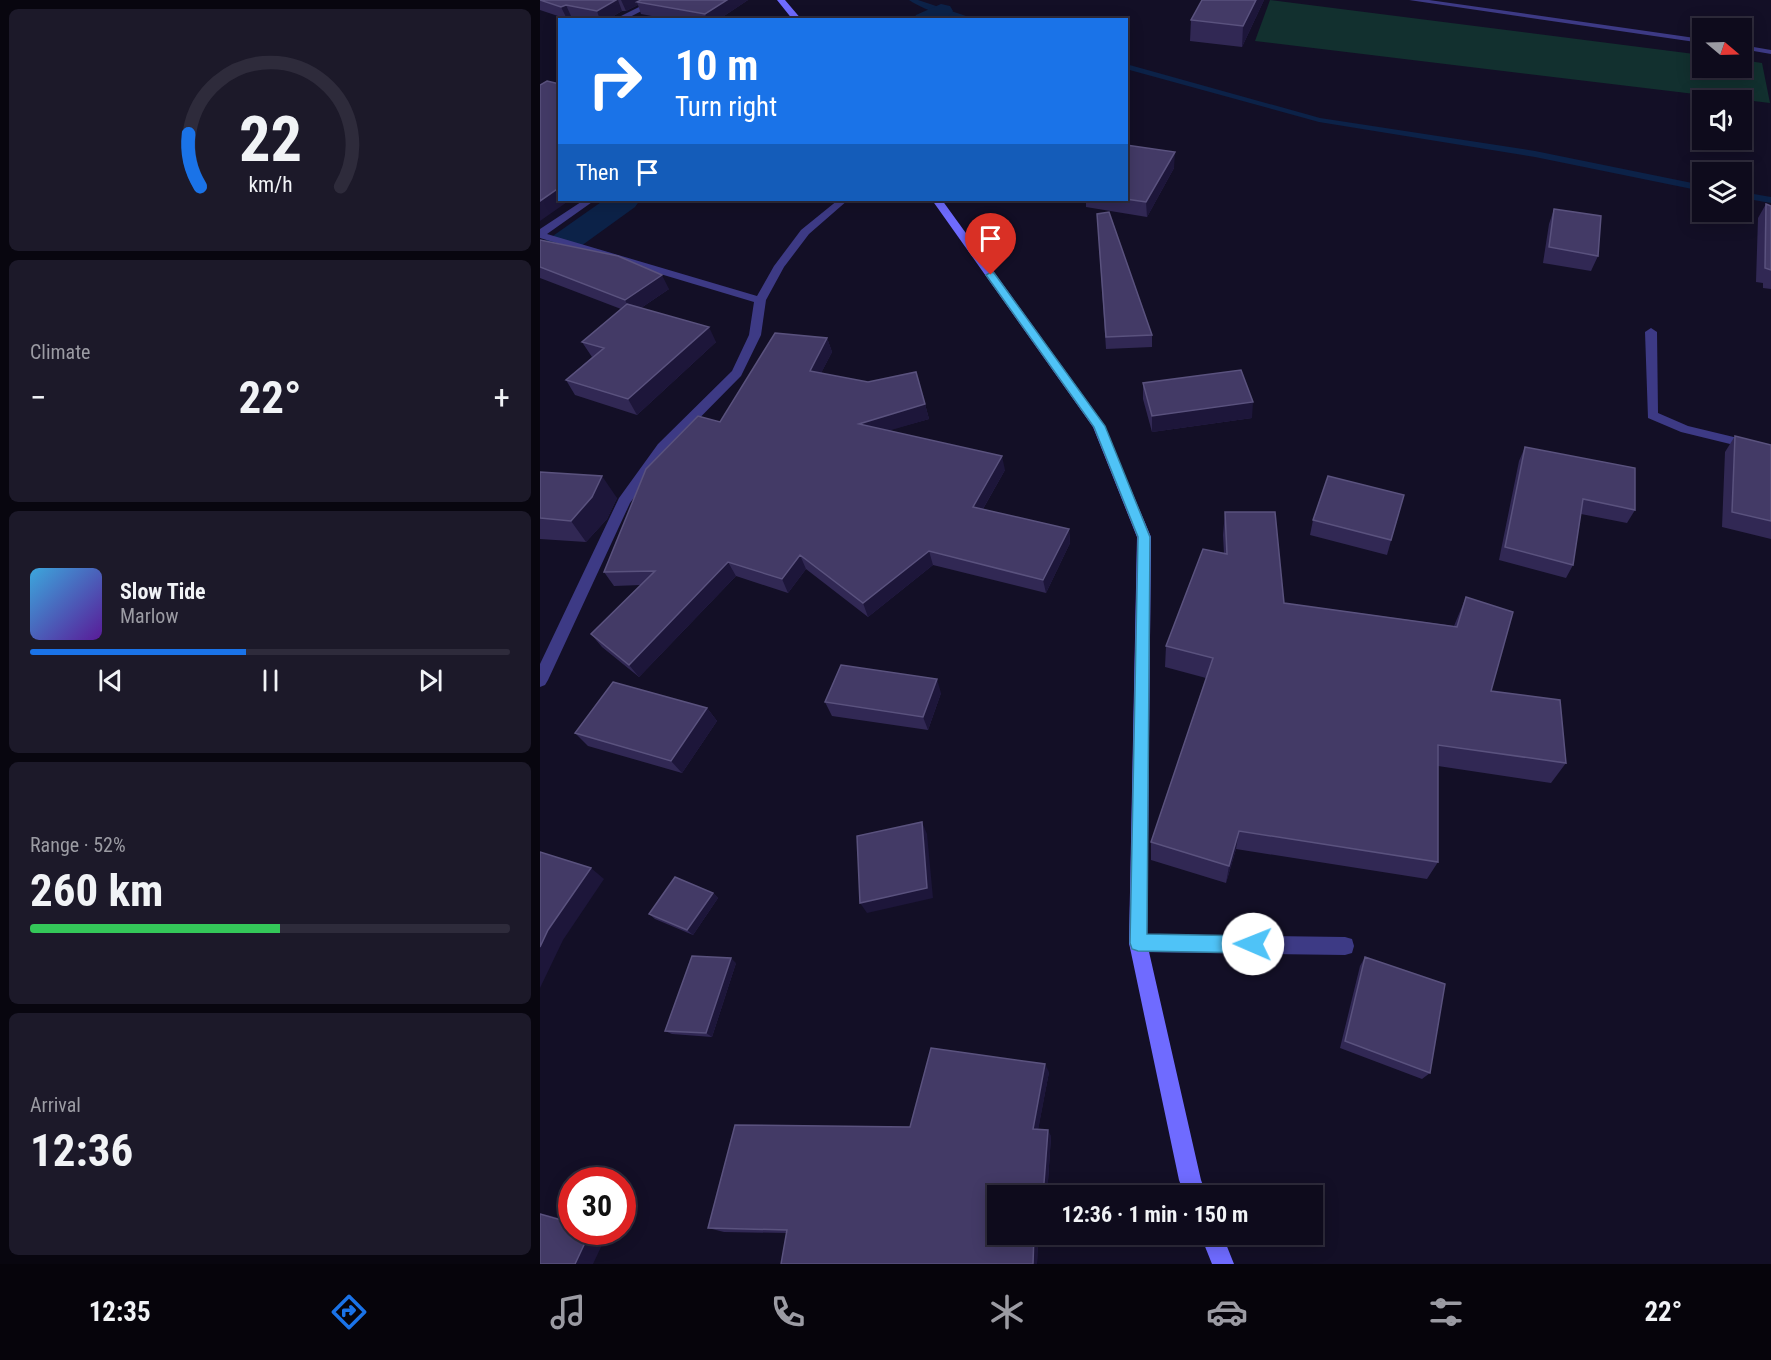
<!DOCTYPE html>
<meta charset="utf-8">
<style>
body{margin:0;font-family:"Roboto Condensed",sans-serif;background:#1c1929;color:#f1f3f6;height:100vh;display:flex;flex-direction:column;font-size:22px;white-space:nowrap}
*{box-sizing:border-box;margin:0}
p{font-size:20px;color:#9b9ba3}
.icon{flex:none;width:33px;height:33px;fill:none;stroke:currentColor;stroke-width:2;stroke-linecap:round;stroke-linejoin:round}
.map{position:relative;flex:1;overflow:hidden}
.sheet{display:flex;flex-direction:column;gap:9px;padding:9px;background:#08060f;width:540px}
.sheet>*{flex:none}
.guide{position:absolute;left:18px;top:18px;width:570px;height:183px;border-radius:0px;box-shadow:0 3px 15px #0003,0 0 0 2px #2e2b3b;background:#1a73e8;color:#fff;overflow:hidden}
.needle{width:39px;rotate:109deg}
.controls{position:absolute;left:1152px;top:18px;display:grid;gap:12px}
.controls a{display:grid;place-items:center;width:60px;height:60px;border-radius:0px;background:#0e0b1c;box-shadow:0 3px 15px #0003,0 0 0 2px #2e2b3b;font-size:30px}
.speed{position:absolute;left:18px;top:1167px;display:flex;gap:12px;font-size:30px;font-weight:700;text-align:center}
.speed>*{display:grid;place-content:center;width:78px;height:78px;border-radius:50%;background:#0e0b1c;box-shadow:0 3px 15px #0003,0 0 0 2px #2e2b3b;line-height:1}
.speed .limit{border:9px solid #d22;background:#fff;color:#111}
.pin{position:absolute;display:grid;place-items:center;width:51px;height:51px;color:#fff;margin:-62px -26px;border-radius:50% 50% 50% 0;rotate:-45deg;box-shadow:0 0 6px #0007}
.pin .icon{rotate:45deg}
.me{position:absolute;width:66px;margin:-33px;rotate:271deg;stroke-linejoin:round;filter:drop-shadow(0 0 4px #0008)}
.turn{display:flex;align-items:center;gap:21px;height:126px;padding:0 18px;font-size:27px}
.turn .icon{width:78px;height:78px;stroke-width:2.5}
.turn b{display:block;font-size:42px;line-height:51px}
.then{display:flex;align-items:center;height:57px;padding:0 18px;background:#0003;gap:12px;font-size:22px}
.big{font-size:45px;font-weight:700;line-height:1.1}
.sheet .card{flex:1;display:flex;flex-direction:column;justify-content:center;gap:9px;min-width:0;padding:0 21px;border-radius:9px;background:#1c1929}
.sheet .dial{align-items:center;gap:0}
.dial svg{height:156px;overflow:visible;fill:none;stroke:#2e2b3b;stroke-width:7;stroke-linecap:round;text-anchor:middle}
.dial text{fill:#f1f3f6;stroke:none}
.song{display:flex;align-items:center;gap:18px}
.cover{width:72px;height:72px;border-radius:9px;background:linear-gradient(135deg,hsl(200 70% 55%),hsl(270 70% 35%))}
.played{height:6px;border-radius:3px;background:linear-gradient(90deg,#1a73e8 45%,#2e2b3b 45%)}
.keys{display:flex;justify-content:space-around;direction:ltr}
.heat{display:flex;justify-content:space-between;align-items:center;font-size:33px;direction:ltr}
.charge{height:9px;border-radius:4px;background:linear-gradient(90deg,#34c759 52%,#2e2b3b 0)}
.trip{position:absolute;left:447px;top:1185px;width:336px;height:60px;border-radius:0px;background:#0e0b1c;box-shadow:0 3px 15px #0003,0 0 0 2px #2e2b3b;font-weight:700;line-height:60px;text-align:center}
.dock{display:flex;height:96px;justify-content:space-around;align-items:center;background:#06040b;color:#9b9ba3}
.dock .icon{width:42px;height:42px}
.dock .active{color:#1a73e8}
.dock b{font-size:27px;color:#f1f3f6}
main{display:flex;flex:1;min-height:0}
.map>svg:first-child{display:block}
.green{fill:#12302f}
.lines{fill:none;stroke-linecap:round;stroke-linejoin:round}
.stream{fill:#0c2248;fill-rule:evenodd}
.canal{fill:#0c2248;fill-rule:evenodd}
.street{fill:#3d3a85;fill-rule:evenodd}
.secondary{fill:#6f6bff;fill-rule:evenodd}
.wall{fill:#312854}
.shaded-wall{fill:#1d163a}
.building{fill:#433a66;stroke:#5a527e;stroke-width:1.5}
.route{fill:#4fc3f7;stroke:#337fa1;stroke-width:1.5}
</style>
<main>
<section class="sheet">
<div class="card dial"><svg viewBox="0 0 100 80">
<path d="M14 69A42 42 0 1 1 86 69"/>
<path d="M14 69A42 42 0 0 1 8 42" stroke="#1a73e8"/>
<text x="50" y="56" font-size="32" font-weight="700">22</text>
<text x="50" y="72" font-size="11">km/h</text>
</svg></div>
<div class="card"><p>Climate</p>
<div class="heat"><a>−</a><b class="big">22°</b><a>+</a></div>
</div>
<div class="card">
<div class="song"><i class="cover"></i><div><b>Slow Tide</b><p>Marlow</p></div></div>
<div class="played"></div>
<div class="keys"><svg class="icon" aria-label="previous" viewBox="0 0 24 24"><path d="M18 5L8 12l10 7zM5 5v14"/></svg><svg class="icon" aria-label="pause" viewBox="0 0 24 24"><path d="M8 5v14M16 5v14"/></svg><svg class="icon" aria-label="next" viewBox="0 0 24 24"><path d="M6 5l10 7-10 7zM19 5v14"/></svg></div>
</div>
<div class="card"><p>Range · 52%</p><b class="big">260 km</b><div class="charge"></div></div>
<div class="card"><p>Arrival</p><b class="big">12:36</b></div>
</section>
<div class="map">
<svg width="1231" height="1264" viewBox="0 0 1231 1264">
<rect width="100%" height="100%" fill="#130f26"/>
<path class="green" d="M 730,0 L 1162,55 L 1162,68 L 1202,68 L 1202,60 L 1222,63 L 1230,103 L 715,41 Z"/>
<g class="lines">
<path class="stream" d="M 369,0 L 378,0 L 438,20 C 416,20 387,12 369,0 Z
M 586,64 L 780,118 L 995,151 L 1162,185 L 1162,191 L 995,157 L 779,122 L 586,69 Z
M 1202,192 L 1231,197 L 1231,203 L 1202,198 Z"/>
<path class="canal" d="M 401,4 L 410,6 L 413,11 C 404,24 387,20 373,20 L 376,15 Z
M 64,200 L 100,200 L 95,207 L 12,267 L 0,270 L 0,245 Z"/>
<path class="street" d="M 113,0 L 123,0 L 84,20 L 73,20 Z
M 869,0 L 889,0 L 1162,39 L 1162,43 Z
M 1202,45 L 1231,50 L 1231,54 L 1202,49 Z
M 44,200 L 55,200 L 7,234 L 217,296 L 234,266 L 261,230 L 298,200 L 308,200 L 269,234 L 244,267 L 226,300 L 221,335 L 201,376 L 128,450 L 90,503 L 8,680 L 5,685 L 0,687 L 0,664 L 79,498 L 118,444 L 192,371 L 209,335 L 214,302 L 0,238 L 0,229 Z
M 1111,328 L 1117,332 L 1118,413 L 1148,426 L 1231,446 L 1231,454 L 1141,432 L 1108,418 L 1105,332 Z
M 598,934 L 805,937 L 812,939 L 814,946 L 812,953 L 805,955 L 598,952 L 591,950 L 589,943 L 591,936 Z"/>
<path class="secondary" d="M 237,0 L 245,0 L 262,20 L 253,20 Z
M 392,200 L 402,200 L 563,423 L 611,537 L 607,943 L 661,1180 L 667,1196 L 645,1196 L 639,1180 L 589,943 L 597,537 L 553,427 Z
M 660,1234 L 682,1234 L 694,1264 L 672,1264 Z"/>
</g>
<path class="wall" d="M 0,0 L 208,0 L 178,20 L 133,20 L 101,14 L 98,5 L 86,11 L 82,11 L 67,20 L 46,20 L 31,16 L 27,19 L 0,10 Z
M 662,0 L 724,0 L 702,47 L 650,41 L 651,20 Z
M 586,145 L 634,168 L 607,217 L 546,207 L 546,200 L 586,200 Z
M 1226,204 L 1231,206 L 1231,289 L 1223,288 L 1223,283 L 1216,282 L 1218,218 Z
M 1014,209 L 1058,256 L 1051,271 L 1003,263 L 1009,224 Z
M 557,214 L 612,335 L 612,347 L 566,349 Z
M 0,240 L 129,289 L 101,308 L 176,342 L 97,415 L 35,395 L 26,380 L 52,357 L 42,342 L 81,309 L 0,278 Z
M 287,338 L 292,352 L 281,373 L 385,404 L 389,419 L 349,430 L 465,470 L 443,509 L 529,529 L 530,543 L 506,593 L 393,565 L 328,617 L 266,569 L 248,593 L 196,576 L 99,677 L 62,647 L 51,634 L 101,585 L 74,586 L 64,572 L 180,422 Z
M 603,383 L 712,418 L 612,432 L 603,399 Z
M 1195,436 L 1231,445 L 1231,539 L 1182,527 L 1185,452 Z
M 985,447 L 1095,510 L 1087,523 L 1041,514 L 1033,565 L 1026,578 L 959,560 L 979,461 Z
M 0,472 L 77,498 L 67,519 L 46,542 L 0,539 Z
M 864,495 L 847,555 L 770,535 L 773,520 Z
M 685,512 L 744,603 L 914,626 L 926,597 L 951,691 L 1026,763 L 1011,783 L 898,766 L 898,862 L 887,879 L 696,849 L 686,883 L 611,860 L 611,842 L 666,678 L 625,667 L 626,646 L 684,554 L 683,535 Z
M 401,693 L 388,730 L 292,716 L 285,702 Z
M 167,708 L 177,721 L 142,773 L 48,746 L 35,733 Z
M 173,893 L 178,898 L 153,935 L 115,919 L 109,914 Z
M 825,957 L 890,1073 L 882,1079 L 800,1048 L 820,966 Z
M 196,963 L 172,1037 L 132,1034 L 125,1031 Z
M 509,1072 L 498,1129 L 511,1136 L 507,1196 L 458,1196 L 458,1234 L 504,1234 L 504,1238 L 498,1237 L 497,1264 L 241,1264 L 247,1233 L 184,1232 L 168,1228 L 370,1127 Z"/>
<path class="shaded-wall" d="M 76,0 L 78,0 L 82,11 L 67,20 L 60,20 L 57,11 Z
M 81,0 L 108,0 L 97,2 L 98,5 L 86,11 Z
M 187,0 L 208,0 L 178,20 L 167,20 L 165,14 Z
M 716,0 L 724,0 L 702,47 L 703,26 Z
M 26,5 L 31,16 L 27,19 L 21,7 Z
M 635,152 L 634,168 L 607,217 L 606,202 Z
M 20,187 L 20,200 L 30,200 L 0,221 L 0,201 Z
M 122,275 L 129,289 L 92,314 L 85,300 Z
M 169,327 L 176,342 L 97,415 L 88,399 Z
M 287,338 L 292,352 L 275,385 L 270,371 Z
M 713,402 L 712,418 L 612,432 L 612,416 Z
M 385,404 L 389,419 L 324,438 L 319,424 Z
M 462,456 L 465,470 L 436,521 L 433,507 Z
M 62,476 L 77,498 L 67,519 L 46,542 L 31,521 Z
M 529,529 L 530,543 L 506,593 L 503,580 Z
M 389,551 L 393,565 L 328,617 L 323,603 Z
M 260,555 L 266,569 L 248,593 L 242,579 Z
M 188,562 L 196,576 L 99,677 L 89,665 Z
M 397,679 L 401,693 L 388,730 L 383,717 Z
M 167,708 L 177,721 L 142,773 L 131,761 Z
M 382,822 L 387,834 L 393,898 L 327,913 L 320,903 Z
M 699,831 L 696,849 L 686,883 L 689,866 Z
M 51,868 L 64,879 L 23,940 L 0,988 L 0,947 L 8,930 Z
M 173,893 L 178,898 L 153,935 L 147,930 Z
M 191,958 L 196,963 L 172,1037 L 166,1033 Z
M 505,1064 L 509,1072 L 497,1136 L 493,1129 Z
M 508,1130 L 511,1136 L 507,1196 L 503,1196 Z
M 0,1213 L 32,1221 L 32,1223 L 0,1214 Z
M 50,1232 L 68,1232 L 53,1264 L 35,1264 Z
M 494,1234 L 498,1237 L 497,1264 L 493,1264 Z"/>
<path class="building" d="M 0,0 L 76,0 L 57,11 L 26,5 L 21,7 Z
M 101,0 L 187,0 L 165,14 L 97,2 Z
M 662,0 L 716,0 L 703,26 L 651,20 Z
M 7,81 L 20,84 L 20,187 L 0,201 L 0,85 Z
M 586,145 L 635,152 L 606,202 L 586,199 Z
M 1226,204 L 1231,206 L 1231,270 L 1225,268 Z
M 1014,209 L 1061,216 L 1058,256 L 1009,247 Z
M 569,212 L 612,335 L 566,337 L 557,214 Z
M 0,240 L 78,256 L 122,275 L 85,300 L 0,267 Z
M 87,304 L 169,327 L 88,399 L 26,380 L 64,348 L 42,342 Z
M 235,333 L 287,338 L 270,371 L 328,382 L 376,372 L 385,404 L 319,424 L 462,456 L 433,507 L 529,529 L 503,580 L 389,551 L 323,603 L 260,555 L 242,579 L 188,562 L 89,665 L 51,634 L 115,571 L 64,572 L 106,469 L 158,416 L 180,422 Z
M 701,370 L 713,402 L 612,416 L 603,383 Z
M 1195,436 L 1231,445 L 1231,521 L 1192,512 Z
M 985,447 L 1095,468 L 1095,510 L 1043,499 L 1033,565 L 965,547 Z
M 0,472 L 62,476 L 52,497 L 31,521 L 0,518 Z
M 788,476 L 864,495 L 851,540 L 773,520 Z
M 685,512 L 735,512 L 744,603 L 917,627 L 926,597 L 973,612 L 951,691 L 1020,700 L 1026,763 L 898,745 L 898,862 L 699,831 L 689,866 L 611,842 L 673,658 L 626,646 L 663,549 L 687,554 Z
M 301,665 L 397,679 L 383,717 L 285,702 Z
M 73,682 L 167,708 L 131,761 L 35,733 Z
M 382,822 L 387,888 L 320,903 L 317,836 Z
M 0,852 L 51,868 L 8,930 L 0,947 Z
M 135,877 L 173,893 L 147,930 L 109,914 Z
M 152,956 L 191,958 L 166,1033 L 125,1031 Z
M 825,957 L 905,984 L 890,1073 L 805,1041 Z
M 391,1048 L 505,1064 L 493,1129 L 508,1130 L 503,1196 L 458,1196 L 458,1234 L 494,1234 L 493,1264 L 241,1264 L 247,1230 L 168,1228 L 195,1125 L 370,1127 Z
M 0,1214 L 32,1223 L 32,1232 L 50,1232 L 35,1264 L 0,1264 Z"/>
<path class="route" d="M 451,272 L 454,273 L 565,426 L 610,537 L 607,934 L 713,936 L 719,938 L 721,944 L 719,950 L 713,953 L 598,951 L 592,949 L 590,943 L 598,537 L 554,427 L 446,275 Z"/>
</svg>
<div class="controls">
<a><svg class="needle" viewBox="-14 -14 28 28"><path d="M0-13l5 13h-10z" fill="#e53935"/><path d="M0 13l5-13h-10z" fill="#9b9ba3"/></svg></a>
<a><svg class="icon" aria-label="sound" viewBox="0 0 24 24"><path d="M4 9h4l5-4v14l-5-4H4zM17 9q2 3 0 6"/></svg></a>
<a><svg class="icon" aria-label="layers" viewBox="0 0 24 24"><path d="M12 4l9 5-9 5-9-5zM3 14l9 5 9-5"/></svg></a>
</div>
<div class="speed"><div class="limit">30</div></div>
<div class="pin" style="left:451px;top:275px;background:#d93025"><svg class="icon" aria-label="arrive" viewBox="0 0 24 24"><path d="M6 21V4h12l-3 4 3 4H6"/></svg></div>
<svg class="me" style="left:713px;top:944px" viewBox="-20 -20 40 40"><circle r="19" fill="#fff"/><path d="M0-13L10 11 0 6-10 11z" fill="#4fc3f7"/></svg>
<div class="trip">12:36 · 1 min · 150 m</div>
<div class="guide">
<div class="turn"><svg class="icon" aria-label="right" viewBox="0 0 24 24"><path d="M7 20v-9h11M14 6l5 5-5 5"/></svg><div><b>10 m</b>Turn right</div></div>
<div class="then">Then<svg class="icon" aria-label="arrive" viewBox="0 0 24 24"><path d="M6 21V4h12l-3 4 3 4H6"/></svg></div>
</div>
</div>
</main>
<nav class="dock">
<b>12:35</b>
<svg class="icon active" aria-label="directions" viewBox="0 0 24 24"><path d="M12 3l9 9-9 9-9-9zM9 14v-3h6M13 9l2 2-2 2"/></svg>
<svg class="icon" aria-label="music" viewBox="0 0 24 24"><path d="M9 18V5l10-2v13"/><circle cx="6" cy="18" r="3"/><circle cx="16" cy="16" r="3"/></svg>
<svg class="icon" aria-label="phone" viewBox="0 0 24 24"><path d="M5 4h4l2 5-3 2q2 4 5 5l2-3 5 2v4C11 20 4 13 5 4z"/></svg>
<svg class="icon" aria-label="climate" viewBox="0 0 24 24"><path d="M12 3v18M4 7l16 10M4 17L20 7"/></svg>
<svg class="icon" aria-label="car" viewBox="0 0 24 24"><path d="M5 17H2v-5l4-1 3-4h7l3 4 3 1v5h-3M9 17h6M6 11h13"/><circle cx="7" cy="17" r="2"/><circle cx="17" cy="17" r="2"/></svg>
<svg class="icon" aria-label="filters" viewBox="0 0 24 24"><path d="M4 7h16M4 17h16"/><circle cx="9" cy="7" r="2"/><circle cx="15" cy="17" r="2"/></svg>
<b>22°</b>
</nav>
